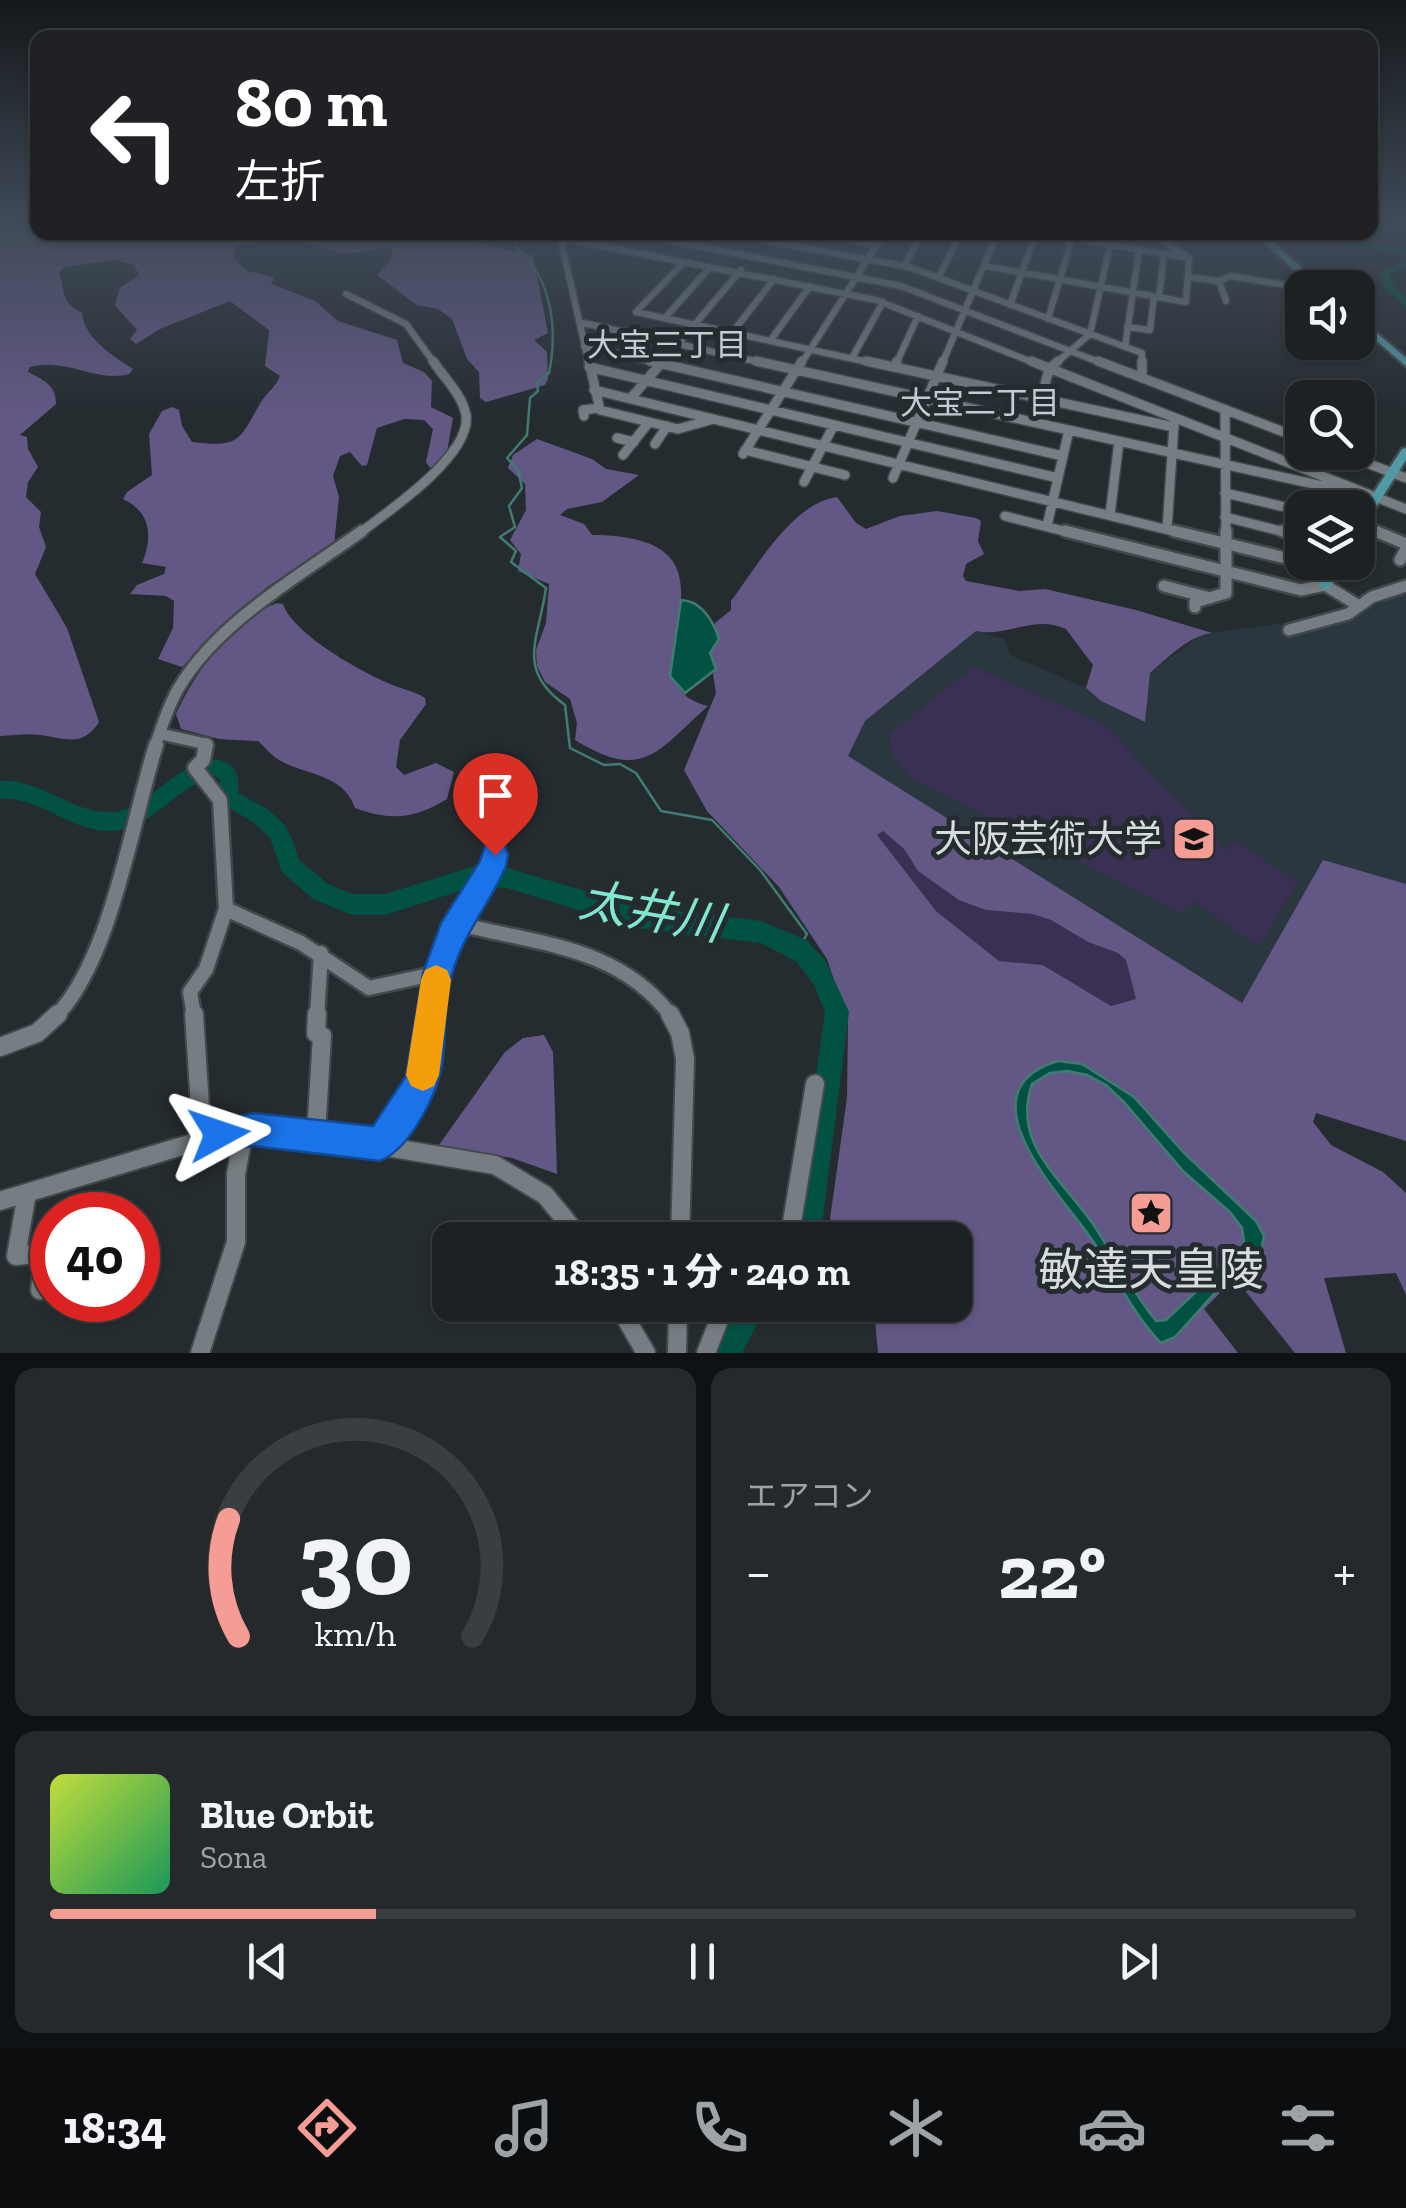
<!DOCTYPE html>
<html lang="ja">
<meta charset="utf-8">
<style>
body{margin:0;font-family:"Zilla Slab","Noto Sans JP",serif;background:#25292c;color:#f1f3f6;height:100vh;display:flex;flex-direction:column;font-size:38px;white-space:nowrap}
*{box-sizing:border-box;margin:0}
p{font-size:32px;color:#a0a3a6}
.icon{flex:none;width:55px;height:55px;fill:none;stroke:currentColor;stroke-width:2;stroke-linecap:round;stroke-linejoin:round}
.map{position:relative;height:1353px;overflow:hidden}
.drawer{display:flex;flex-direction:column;gap:15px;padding:15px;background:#0f1214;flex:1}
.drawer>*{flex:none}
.banner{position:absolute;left:30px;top:30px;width:1348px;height:210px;border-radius:20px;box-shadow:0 2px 8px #0004,0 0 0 2px #3a3e41;background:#202124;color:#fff;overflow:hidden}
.tools{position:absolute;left:1285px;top:270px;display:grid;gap:20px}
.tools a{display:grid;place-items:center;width:90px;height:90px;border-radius:20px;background:#1c2124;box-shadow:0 2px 8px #0004,0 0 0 2px #3a3e41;font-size:50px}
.speed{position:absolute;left:30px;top:1192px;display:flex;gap:20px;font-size:50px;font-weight:700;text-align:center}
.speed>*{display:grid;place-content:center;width:130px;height:130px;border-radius:50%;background:#1c2124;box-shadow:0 2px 8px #0004,0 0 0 2px #3a3e41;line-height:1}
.speed .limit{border:15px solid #d22;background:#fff;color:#111}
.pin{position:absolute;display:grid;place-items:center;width:85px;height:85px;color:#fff;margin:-102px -42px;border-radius:50% 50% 50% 0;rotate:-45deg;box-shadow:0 0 10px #0007}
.pin .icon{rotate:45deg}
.me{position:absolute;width:110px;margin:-55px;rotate:85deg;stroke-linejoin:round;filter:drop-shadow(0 0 8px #0008)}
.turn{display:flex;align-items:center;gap:35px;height:210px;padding:0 40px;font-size:45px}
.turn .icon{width:130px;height:130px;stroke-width:2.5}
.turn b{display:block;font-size:70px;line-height:85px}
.big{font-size:75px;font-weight:800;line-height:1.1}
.drawer .widget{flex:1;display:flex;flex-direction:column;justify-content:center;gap:15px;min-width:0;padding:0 35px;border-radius:20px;background:#25292c}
.drawer .dial{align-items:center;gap:0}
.dial svg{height:260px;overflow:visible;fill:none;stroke:#3a3e41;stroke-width:7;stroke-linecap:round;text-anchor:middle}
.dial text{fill:#f1f3f6;stroke:none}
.song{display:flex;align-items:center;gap:30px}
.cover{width:120px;height:120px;border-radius:15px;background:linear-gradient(135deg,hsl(70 70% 55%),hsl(150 70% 35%))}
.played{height:10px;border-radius:5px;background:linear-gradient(90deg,#f59c94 25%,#3a3e41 25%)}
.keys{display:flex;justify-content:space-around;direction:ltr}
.heat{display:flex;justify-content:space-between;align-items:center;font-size:55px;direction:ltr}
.drawer .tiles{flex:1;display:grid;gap:15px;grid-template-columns:1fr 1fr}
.widget:last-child{grid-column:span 2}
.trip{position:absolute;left:432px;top:1222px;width:540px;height:100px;border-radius:20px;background:#1c2124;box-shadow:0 2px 8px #0004,0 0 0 2px #3a3e41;font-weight:800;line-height:100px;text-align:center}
.tabs{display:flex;height:160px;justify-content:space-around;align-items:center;background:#0b0d0e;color:#a0a3a6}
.tabs .icon{width:70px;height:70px}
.tabs .on{color:#f59c94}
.tabs b{font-size:45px;color:#f1f3f6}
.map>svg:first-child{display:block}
.built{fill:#2a373f}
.green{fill:#3a3054}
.forest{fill:#635885;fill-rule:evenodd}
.water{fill:#025243;stroke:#427b72;stroke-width:2.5;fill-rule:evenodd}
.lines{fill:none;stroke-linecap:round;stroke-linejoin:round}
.stream{stroke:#427b72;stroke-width:2.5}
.river{fill:#025243;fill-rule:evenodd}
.minor-far4-casing{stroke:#42484b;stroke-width:9}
.minor-far3-casing{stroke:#42484b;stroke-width:12}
.minor-far2-casing{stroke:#42484b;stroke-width:16}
.minor-far1-casing{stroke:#42484b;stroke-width:19}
.minor-casing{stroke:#42484b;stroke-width:22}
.major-casing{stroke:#42484b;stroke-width:5}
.minor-far4{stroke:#767e83;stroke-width:6}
.minor-far3{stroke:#767e83;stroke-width:9}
.minor-far2{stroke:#767e83;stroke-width:11}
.minor-far1{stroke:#767e83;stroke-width:14}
.minor{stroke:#767e83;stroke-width:18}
.major{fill:#4f9ba5;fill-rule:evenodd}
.route{fill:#1a73e8;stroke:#114b97;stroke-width:2.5}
.slow{fill:#f59e0b}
.labels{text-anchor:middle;stroke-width:10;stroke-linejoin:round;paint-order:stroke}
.far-neighbourhood-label{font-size:32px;fill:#c3ccd1;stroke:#252c30}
.poi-label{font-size:38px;fill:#d7dcde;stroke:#252c30;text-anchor:end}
.near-poi-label{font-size:45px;fill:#d7dcde;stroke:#252c30}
.near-water-label{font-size:48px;font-style:italic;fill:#81e7cd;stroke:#252c30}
</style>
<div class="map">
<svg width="1406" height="1353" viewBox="0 0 1406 1353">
<rect width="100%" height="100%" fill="#252c30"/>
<path class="built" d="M 1406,591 L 1406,923 L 1258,1013 L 848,756 L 865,721 L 976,631 L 1005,639 L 1010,655 L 1086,688 L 1101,701 L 1144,722 L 1150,673 L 1202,634 L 1355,614 Z"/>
<path class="green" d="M 973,667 L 1103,723 L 1226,852 L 1234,840 L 1297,882 L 1259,947 L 1194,901 L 1180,913 L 911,778 C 900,765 884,751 891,733 Z
M 883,831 L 904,849 L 918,871 L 986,910 L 1032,914 L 1051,920 L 1088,942 L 1118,953 L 1126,960 L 1136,999 L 1111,1006 L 1044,965 L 999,961 L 936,911 L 877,835 Z"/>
<path class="forest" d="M 0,227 L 37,227 L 38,232 L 455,233 L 466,240 L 533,256 L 548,333 L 534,340 L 547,352 L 548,379 L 545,385 L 486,402 L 480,398 L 479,372 L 467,359 L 452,319 L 438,309 L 417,305 L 377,275 L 393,257 L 391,247 L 346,254 L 290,239 L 234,246 L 234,259 L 247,271 L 274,277 L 271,284 L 315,301 L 338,321 L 397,340 L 403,363 L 424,372 L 432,381 L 431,407 L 453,418 L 446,457 L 430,468 L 426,462 L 433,429 L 424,420 L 404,419 L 377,428 L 367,465 L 362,466 L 350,452 L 340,456 L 333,476 L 339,497 L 334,545 L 267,587 L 182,667 L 158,659 L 173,628 L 174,601 L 166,596 L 130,594 L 137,585 L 164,574 L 166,567 L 142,563 C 153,537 151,512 123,499 L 127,492 L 152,475 L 149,434 L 162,411 L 172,407 L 179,410 L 182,426 L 192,442 C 241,448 239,440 261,402 C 267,392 276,387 280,376 L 265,366 L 269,330 L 230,301 L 160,329 L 136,344 L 130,339 L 137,330 L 115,305 L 120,288 L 139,275 L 134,265 L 115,260 L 65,267 L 59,272 C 65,289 60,303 82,313 C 84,338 113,356 133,369 L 129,374 C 96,383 67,357 30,367 L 28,372 C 44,380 56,385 56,404 L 20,435 L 27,437 L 28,449 L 38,467 L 28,482 L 26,497 L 41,512 L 39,527 L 46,547 L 35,574 L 67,628 L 99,722 C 83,747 67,739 41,735 C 28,733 14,735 0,736 Z
M 537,439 L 592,459 L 606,469 L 639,475 L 602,502 L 567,509 L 560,515 L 584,524 L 592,535 C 769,536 610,683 708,706 C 658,750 644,783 575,740 L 577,723 L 570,699 L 545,682 L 537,666 L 536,650 L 546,623 L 549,584 L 518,571 L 521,554 L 510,540 L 526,510 L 525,484 L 508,468 L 513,455 Z
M 837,497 L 856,523 L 866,529 L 900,516 L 937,511 L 976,518 L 981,521 L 978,541 L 984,554 L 966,564 L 963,576 L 966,581 L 1019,591 L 1045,589 L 1136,610 L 1212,633 C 1188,636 1168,658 1150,673 L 1145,722 L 1101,701 L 1086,688 L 1093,665 L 1066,629 C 1034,614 1005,638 976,631 L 865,721 L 848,756 L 1242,1003 L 1323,860 L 1406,884 L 1406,1141 L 1316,1113 L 1313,1122 L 1331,1145 L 1383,1172 L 1406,1193 L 1406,1295 L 1396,1273 L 1324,1278 L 1346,1353 L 1295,1353 L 1235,1278 L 1204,1309 L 1238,1353 L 878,1353 L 875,1320 L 861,1305 L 955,1305 L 955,1240 L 844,1240 L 830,1219 L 847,1098 L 848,1022 L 827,959 L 779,887 L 707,811 L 684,770 L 716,693 L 713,674 L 716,669 L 710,653 L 719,639 L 714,624 L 731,610 L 731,601 C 756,568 792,503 837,497 ZM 883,831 L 904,849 L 918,871 L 959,900 L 986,910 L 1032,914 L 1051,920 L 1088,942 L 1118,953 L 1126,960 L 1136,999 L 1111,1006 L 1043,965 L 999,961 L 936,911 L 877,835 Z
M 277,603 L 283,604 C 293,634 360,671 388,683 C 401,689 414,691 425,698 L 426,704 L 400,740 L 396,767 L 404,775 L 436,763 L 454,772 L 447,799 C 415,819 390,821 355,808 C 343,772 303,776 276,758 C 270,754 264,746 258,741 L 219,739 L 181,729 L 176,714 C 196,671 231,620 277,603 Z
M 544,1035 L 553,1052 L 557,1174 L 512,1158 L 439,1145 L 505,1052 L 523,1038 Z"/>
<path class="water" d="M 681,600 C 702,601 713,621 719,639 L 710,653 L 716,669 L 685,693 L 670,676 Z
M 1058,1061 L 1082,1064 L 1134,1097 L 1184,1153 L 1256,1221 L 1264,1236 L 1260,1255 L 1223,1284 L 1175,1337 L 1161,1343 C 1129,1310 1114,1270 1088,1234 C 1056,1190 961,1090 1058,1061 ZM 1067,1071 L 1087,1075 L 1106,1085 L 1124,1102 L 1184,1172 L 1230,1212 L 1242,1228 L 1244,1242 L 1236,1254 L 1166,1320 L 1156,1321 C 1131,1290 1115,1257 1093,1224 C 1062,1179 1011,1144 1032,1084 L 1050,1073 Z"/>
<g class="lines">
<path class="stream" d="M 515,247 C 552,276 558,329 549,373 L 537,383 L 538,391 L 530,398 L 527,435 L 507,458 L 518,470 L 522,488 L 509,506 L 515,527 L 500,537 L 516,551 L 511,562 L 546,588 C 539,639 515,669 565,705 L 570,748 L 604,765 L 620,764 L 636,773 L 661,811 L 712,820 L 760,870 L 807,934 L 799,948"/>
<path class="river" d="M 1240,232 L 1322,234 L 1406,249 L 1406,255 L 1322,240 Z
M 1406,261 L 1406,268 L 1389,274 L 1394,286 L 1406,298 L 1406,307 L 1385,289 L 1378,273 Z
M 217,759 C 236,765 240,774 238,793 L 267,809 L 284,824 L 293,841 L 299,860 L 328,884 L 352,894 L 385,894 L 472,867 L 507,868 L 636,906 L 761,921 L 806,940 L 825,960 L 849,1012 L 820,1240 L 792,1240 L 825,1012 L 814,985 L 797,962 L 761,943 L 636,928 L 507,888 L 472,887 L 385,915 L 352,915 L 313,899 L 282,872 L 270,838 L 253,822 L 221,803 L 218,797 L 220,780 L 215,776 C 176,786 154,828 112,831 C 71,833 41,796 0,799 L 0,781 C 42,778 72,815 113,812 C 139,810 159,786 180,773 C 192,766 204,762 217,759 Z
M 737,1305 L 767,1305 L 742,1353 L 710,1353 Z"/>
<defs>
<path id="minor-far4" d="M 559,232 L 589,364
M 626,232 L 901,286 L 1104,364
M 719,232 L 909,267 L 1142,353 L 1142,364
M 807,232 L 877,245
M 948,232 L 995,240
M 1035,232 L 1189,258
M 1125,232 L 1158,238 L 1185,255
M 561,238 L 876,300 L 1037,364
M 684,262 L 636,312 L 877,364
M 904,266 L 923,232
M 985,266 L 1186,302 L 1189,258
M 1188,277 L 1219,281 L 1231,276 L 1303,288
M 938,278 L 960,235
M 1219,281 L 1226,301
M 346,294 L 406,324 L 435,364
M 1159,297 L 1164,254
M 1010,305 L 1036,233
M 665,318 L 710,267
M 1048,319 L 1072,238
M 579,322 L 768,364
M 1127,327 L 1150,330 L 1154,296
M 732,333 L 774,279
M 770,341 L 810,286
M 584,346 L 661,364
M 1125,347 L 1139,250
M 852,358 L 883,302
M 661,364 L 741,270
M 801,364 L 885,232
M 896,364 L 918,316
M 942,364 L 998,232
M 1055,364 L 1090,334 L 1113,232"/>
<path id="minor-far3" d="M 589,361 L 600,410 L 678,429 L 710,420
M 650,361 L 1063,456
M 756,361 L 1341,490
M 866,361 L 1174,427
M 1031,361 L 1406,509
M 1098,361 L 1302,439
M 1142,361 L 1142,378
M 589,367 L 1058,478
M 894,367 L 897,361
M 594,390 L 1185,534
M 631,398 L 663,361
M 1225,410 L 1226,534
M 584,416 L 583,410 L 599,408
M 1035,422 L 1049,369 L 1058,361
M 617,438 L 634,442
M 655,444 L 667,426
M 745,450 L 845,475
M 1338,452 L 1406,478
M 743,454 L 802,361
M 623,455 L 649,422
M 893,478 L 943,361
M 804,482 L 834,425
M 1225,493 L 1302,511
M 1110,515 L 1119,441
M 1005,516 L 1075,534
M 1225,517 L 1292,534
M 1358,524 L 1381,534
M 1047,526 L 1069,430
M 1167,529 L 1174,424
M 358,534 C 388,512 472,455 466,415 C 462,394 444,378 433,361"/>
<path id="minor-far2" d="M 1065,531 L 1301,590 L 1325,585 L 1359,606
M 1174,531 L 1302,562
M 1282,531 L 1302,536
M 1375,531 L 1406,544
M 1400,560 L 1406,549
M 1304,562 L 1333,570
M 1164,586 L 1210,598
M 1195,607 L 1195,602 L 1226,593 L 1226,531
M 1289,630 L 1348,614 L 1372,597 L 1406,586
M 161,734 L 206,744 L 205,747
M 155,747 C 161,728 168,707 178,689 C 218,621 300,576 362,531"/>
<path id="minor-far1" d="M 206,745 L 203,760 L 195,768 L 220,800 L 226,909 L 301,943 L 369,988 L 438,973
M 456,923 C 534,944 618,945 671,1016
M 56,1016 C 111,960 132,821 156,745
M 194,1016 L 190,992 L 206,969 L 226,909
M 317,1016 L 321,953
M 429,1016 L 449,941 L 490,866 L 496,836"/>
<path id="minor" d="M 194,1014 L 202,1138
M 670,1014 L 680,1033 L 685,1059 L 680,1240
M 0,1047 L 37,1033 L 58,1014
M 316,1134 L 322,1036 L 316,1033 L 317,1014
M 380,1144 L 419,1085 L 427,1058 L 429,1014
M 27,1193 L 16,1256 L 44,1253 L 40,1290 L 52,1289
M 0,1201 L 219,1135 L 297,1132 L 495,1165 L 545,1195 L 582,1240
M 789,1240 L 815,1084
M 618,1305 L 646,1353
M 200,1353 L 236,1242 L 236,1174 L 244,1131
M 677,1353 L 678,1305
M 706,1353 L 725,1305"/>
<path id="major" d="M 1253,232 L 1262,232 L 1324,288 L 1314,288 Z
M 1358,317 L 1406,358 L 1406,366 L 1358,325 Z
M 1406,448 L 1406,460 L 1362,529 L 1358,530 L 1358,517 L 1402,449 Z
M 1330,562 L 1343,562 L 1330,588 L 1325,590 L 1318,585 Z"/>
</defs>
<use href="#minor-far4" class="minor-far4-casing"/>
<use href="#minor-far3" class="minor-far3-casing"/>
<use href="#minor-far2" class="minor-far2-casing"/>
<use href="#minor-far1" class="minor-far1-casing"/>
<use href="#minor" class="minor-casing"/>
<use href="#major" class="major-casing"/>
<use href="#minor-far4" class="minor-far4"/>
<use href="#minor-far3" class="minor-far3"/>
<use href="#minor-far2" class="minor-far2"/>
<use href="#minor-far1" class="minor-far1"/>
<use href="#minor" class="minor"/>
<use href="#major" class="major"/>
</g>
<linearGradient id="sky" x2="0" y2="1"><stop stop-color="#14181a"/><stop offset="0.54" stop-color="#404b59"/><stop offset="1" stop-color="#404b59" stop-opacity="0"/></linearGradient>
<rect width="1406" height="417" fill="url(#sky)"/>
<path class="route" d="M 495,842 L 505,846 L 508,855 L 506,866 C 491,902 466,930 454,968 C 444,998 446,1028 443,1059 C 439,1092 411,1148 380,1161 L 253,1146 L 219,1151 L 207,1146 L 202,1134 L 207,1123 L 253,1113 L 373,1126 L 406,1076 L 423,973 L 441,923 L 480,861 L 485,846 Z"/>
<path class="slow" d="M 436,965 L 447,970 L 451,980 L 439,1075 L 434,1086 L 423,1091 L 411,1086 L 406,1075 L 421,980 L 425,970 Z"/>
<defs>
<symbol id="university-square" viewBox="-11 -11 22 22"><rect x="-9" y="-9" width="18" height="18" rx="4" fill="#f59c94" stroke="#252c30"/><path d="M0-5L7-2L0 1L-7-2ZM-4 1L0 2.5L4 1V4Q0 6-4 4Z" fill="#111"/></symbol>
<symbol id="sight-square" viewBox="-11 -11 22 22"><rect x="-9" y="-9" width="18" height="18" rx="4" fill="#f59c94" stroke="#252c30"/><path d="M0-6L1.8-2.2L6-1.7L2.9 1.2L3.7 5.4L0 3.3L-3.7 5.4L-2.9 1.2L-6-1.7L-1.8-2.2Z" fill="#111"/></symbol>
</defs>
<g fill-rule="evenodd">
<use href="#university-square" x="1169" y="814" width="50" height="50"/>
<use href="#sight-square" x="1126" y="1188" width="50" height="50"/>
</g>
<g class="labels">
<g class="far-neighbourhood-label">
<text x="667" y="356">大宝三丁目</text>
<text x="980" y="414">大宝二丁目</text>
</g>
<g class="poi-label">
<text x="1162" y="852">大阪芸術大学</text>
</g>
<g class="near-poi-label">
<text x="1151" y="1285">敏達天皇陵</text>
</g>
<g class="near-water-label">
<text transform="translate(651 911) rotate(10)" y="17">太井川</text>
</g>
</g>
</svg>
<div class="tools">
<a><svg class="icon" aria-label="sound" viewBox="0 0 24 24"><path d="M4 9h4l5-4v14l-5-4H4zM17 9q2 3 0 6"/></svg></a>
<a><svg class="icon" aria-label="search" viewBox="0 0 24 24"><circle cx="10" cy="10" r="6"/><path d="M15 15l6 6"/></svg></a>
<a><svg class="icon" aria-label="layers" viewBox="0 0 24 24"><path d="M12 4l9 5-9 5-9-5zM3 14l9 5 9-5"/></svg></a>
</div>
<div class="speed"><div class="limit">40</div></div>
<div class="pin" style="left:495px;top:855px;background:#d93025"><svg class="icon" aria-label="arrive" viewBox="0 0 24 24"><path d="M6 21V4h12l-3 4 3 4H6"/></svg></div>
<svg class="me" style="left:219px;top:1134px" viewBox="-20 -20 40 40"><path d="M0-17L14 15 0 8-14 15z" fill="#1a73e8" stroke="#fff" stroke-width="4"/></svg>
<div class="trip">18:35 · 1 分 · 240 m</div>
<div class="banner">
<div class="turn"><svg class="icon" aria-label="left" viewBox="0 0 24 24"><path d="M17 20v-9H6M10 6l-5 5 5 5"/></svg><div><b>80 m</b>左折</div></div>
</div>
</div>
<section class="drawer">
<div class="tiles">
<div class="widget dial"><svg viewBox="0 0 100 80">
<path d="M14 69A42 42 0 1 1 86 69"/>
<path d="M14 69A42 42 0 0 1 11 33" stroke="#f59c94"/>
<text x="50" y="56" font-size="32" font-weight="700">30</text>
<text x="50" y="72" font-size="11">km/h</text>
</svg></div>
<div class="widget"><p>エアコン</p>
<div class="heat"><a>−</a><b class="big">22°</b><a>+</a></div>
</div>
<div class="widget">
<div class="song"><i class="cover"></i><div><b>Blue Orbit</b><p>Sona</p></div></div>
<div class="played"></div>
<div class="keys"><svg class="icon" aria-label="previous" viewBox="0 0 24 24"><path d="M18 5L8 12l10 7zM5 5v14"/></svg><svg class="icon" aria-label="pause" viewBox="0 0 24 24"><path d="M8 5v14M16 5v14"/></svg><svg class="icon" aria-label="next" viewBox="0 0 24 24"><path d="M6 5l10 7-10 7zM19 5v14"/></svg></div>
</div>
</div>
</section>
<nav class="tabs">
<b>18:34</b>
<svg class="icon on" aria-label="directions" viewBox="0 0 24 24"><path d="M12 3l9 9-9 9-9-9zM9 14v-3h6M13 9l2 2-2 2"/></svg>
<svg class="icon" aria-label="music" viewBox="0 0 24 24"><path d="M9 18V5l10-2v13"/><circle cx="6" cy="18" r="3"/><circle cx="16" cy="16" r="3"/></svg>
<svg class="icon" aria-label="phone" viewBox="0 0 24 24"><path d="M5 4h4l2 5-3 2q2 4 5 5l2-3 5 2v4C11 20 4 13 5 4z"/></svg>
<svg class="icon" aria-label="climate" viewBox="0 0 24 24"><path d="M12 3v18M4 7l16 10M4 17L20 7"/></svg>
<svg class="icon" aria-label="car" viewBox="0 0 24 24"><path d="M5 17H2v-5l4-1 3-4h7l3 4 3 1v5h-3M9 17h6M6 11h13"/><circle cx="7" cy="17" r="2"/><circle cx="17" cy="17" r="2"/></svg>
<svg class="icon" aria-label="filters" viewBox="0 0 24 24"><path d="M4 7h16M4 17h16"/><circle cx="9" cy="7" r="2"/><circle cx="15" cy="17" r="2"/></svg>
</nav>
